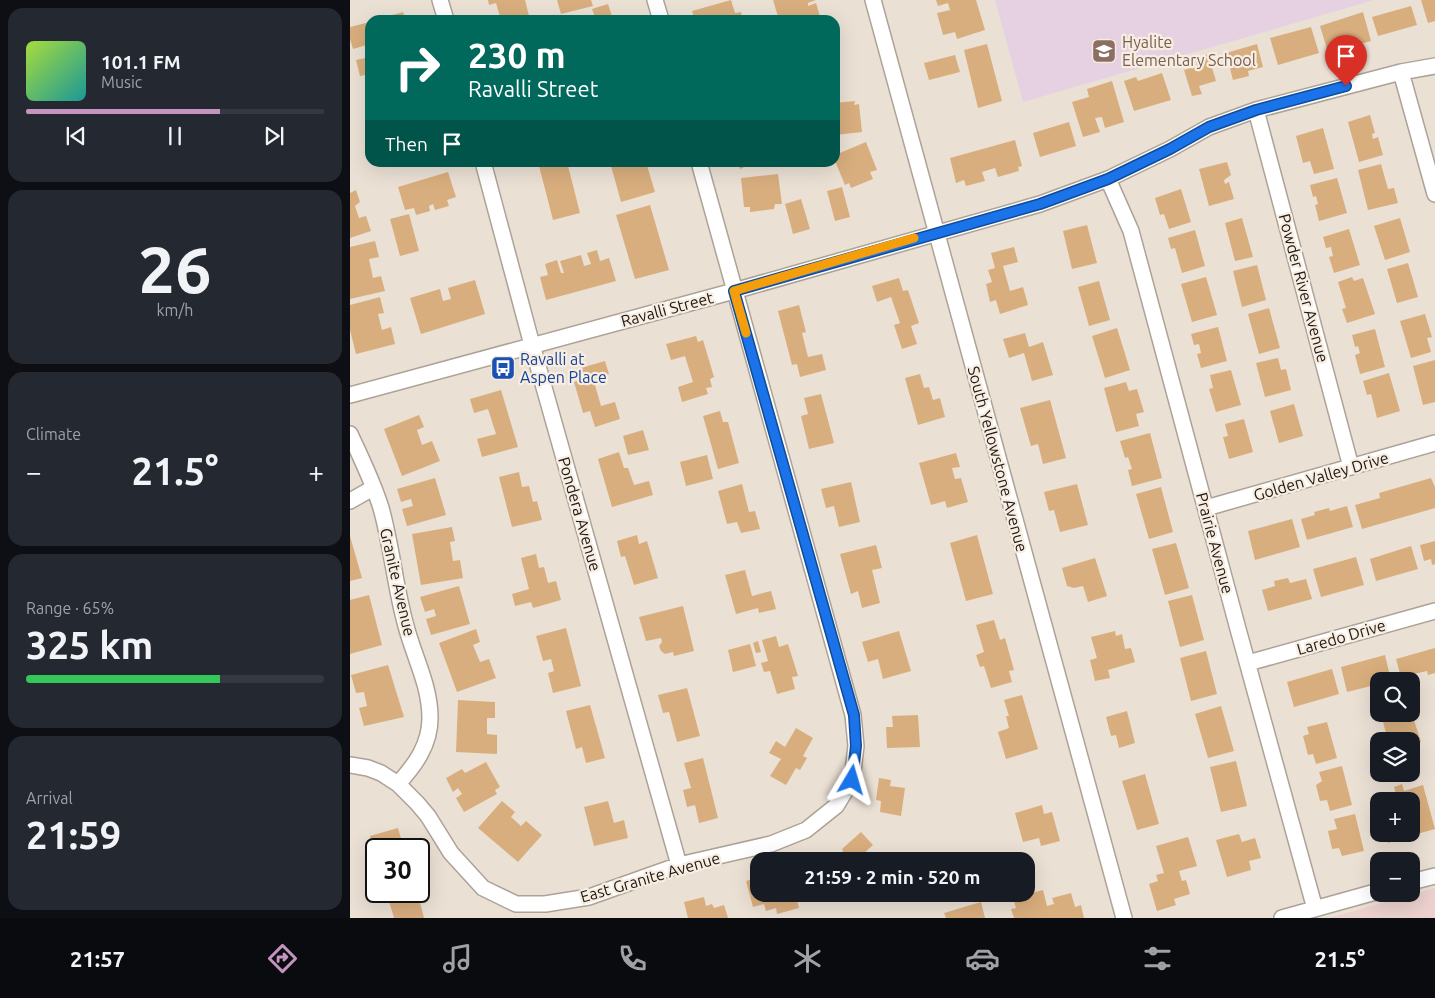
<!DOCTYPE html>
<meta charset="utf-8">
<style>
body{margin:0;font-family:Ubuntu,sans-serif;background:#242831;color:#f1f3f6;height:100vh;display:flex;flex-direction:column;font-size:19px;white-space:nowrap}
*{box-sizing:border-box;margin:0}
p{font-size:16px;color:#9ea1a6}
.icon{flex:none;width:28px;height:28px;fill:none;stroke:currentColor;stroke-width:2;stroke-linecap:round;stroke-linejoin:round}
.map{position:relative;flex:1;overflow:hidden}
.sheet{display:flex;flex-direction:column;gap:8px;padding:8px;background:#0d0f14;width:350px}
.sheet>*{flex:none}
.guide{position:absolute;left:15px;top:15px;width:475px;height:152px;border-radius:15px;box-shadow:0 5px 20px #0002;background:#00695c;color:#fff;overflow:hidden}
.controls{position:absolute;left:1020px;top:672px;display:grid;gap:10px}
.controls a{display:grid;place-items:center;width:50px;height:50px;border-radius:10px;background:#171b24;box-shadow:0 5px 20px #0002;font-size:25px}
.speed{position:absolute;left:15px;top:838px;display:flex;gap:10px;font-size:25px;font-weight:700;text-align:center}
.speed>*{display:grid;place-content:center;width:65px;height:65px;border-radius:50%;background:#171b24;box-shadow:0 5px 20px #0002;line-height:1}
.speed .limit{border:2px solid #111;border-radius:8px;background:#fff;color:#111}
.pin{position:absolute;display:grid;place-items:center;width:42px;height:42px;color:#fff;margin:-51px -21px;border-radius:50% 50% 50% 0;rotate:-45deg;box-shadow:0 0 5px #0007}
.pin .icon{rotate:45deg}
.me{position:absolute;width:55px;margin:-28px;rotate:7deg;stroke-linejoin:round;filter:drop-shadow(0 0 4px #0008)}
.turn{display:flex;align-items:center;gap:18px;height:105px;padding:0 20px;font-size:22px}
.turn .icon{width:65px;height:65px;stroke-width:2.5}
.turn b{display:block;font-size:35px;line-height:42px}
.then{display:flex;align-items:center;height:48px;padding:0 20px;background:#0003;gap:10px;font-size:19px}
.big{font-size:38px;font-weight:700;line-height:1.1}
.sheet .tile{flex:1;display:flex;flex-direction:column;justify-content:center;gap:8px;min-width:0;padding:0 18px;border-radius:15px;background:#242831}
.sheet .dial{align-items:center;gap:0}
.dial b{font-size:65px;line-height:1}
.song{display:flex;align-items:center;gap:15px}
.cover{width:60px;height:60px;border-radius:8px;background:linear-gradient(135deg,hsl(80 70% 55%),hsl(180 70% 35%))}
.played{height:5px;border-radius:2px;background:linear-gradient(90deg,#c593c0 65%,#363941 65%)}
.keys{display:flex;justify-content:space-around;direction:ltr}
.heat{display:flex;justify-content:space-between;align-items:center;font-size:28px;direction:ltr}
.charge{height:8px;border-radius:4px;background:linear-gradient(90deg,#34c759 65%,#363941 0)}
.trip{position:absolute;left:400px;top:852px;width:285px;height:50px;border-radius:15px;background:#171b24;box-shadow:0 5px 20px #0002;font-weight:700;line-height:50px;text-align:center}
.tabs{display:flex;height:80px;justify-content:space-around;align-items:center;background:#090b0e;color:#9ea1a6}
.tabs .icon{width:35px;height:35px}
.tabs .selected{color:#c593c0}
.tabs b{font-size:22px;color:#f1f3f6}
main{display:flex;flex:1;min-height:0}
.map>svg:first-child{display:block}
.commercial{fill:#ecd1ce}
.education{fill:#e5d1e1}
.building{fill:#d9ae7e}
.lines{fill:none;stroke-linecap:round;stroke-linejoin:round}
.street-casing{stroke:#aca297;stroke-width:18}
.street{stroke:#fff;stroke-width:15}
.route-casing{stroke:#114b97;stroke-width:12}
.route{stroke:#1a73e8;stroke-width:9}
.slow{stroke:#f59e0b;stroke-width:9}
.labels{text-anchor:middle;stroke-width:4.5;stroke-linejoin:round;paint-order:stroke}
.education-label{font-size:16px;fill:#785e54;stroke:#f8ede1;text-anchor:start}
.street-label{font-size:16px;fill:#1d1915;stroke:#f8ede1}
.transit-label{font-size:16px;fill:#164399;stroke:#f8ede1;text-anchor:start}
</style>
<main>
<section class="sheet">
<div class="tile">
<div class="song"><i class="cover"></i><div><b>101.1 FM</b><p>Music</p></div></div>
<div class="played"></div>
<div class="keys"><svg class="icon" aria-label="previous" viewBox="0 0 24 24"><path d="M18 5L8 12l10 7zM5 5v14"/></svg><svg class="icon" aria-label="pause" viewBox="0 0 24 24"><path d="M8 5v14M16 5v14"/></svg><svg class="icon" aria-label="next" viewBox="0 0 24 24"><path d="M6 5l10 7-10 7zM19 5v14"/></svg></div>
</div>
<div class="tile dial"><b>26</b><p>km/h</p></div>
<div class="tile"><p>Climate</p>
<div class="heat"><a>−</a><b class="big">21.5°</b><a>+</a></div>
</div>
<div class="tile"><p>Range · 65%</p><b class="big">325 km</b><div class="charge"></div></div>
<div class="tile"><p>Arrival</p><b class="big">21:59</b></div>
</section>
<div class="map">
<svg width="1085" height="918" viewBox="0 0 1085 918">
<rect width="100%" height="100%" fill="#ebe0d4"/>
<path class="commercial" d="M 1085,888 L 1085,918 L 979,918 Z"/>
<path class="education" d="M 645,0 L 1024,0 L 673,102 Z"/>
<path class="building" d="M 138,0 L 175,0 L 180,20 L 151,20 L 146,3 L 139,5 Z
M 207,0 L 241,0 L 243,6 L 211,14 Z
M 381,0 L 385,13 L 391,12 L 393,20 L 345,20 L 342,11 Z
M 423,0 L 466,0 L 458,3 L 458,6 L 466,3 L 471,20 L 429,20 Z
M 586,0 L 626,0 L 635,30 L 607,39 L 605,32 L 593,35 L 587,13 L 600,10 L 598,3 L 588,6 Z
M 1071,0 L 1085,0 L 1085,21 L 1078,23 Z
M 258,4 L 263,19 L 246,20 L 242,9 Z
M 1061,6 L 1067,25 L 1028,36 L 1022,17 Z
M 53,12 L 56,20 L 28,20 L 28,19 Z
M 1013,12 L 1021,41 L 1003,46 L 1002,41 L 977,49 L 970,26 Z
M 20,22 L 20,44 L 3,49 L 0,39 L 0,27 Z
M 961,27 L 969,53 L 928,65 L 920,38 Z
M 637,44 L 652,101 L 628,108 L 614,50 Z
M 907,44 L 913,67 L 898,71 L 899,76 L 883,80 L 876,53 Z
M 858,54 L 866,81 L 849,86 L 852,94 L 842,96 L 834,70 L 847,66 L 845,59 Z
M 605,55 L 610,72 L 579,80 L 574,63 Z
M 20,57 L 20,74 L 10,76 L 6,60 Z
M 812,73 L 821,100 L 784,111 L 774,81 L 786,77 L 788,81 Z
M 762,81 L 774,122 L 755,128 L 752,117 L 745,118 L 750,132 L 733,137 L 722,102 L 739,97 L 737,89 Z
M 505,101 L 504,105 L 509,104 L 512,132 L 485,135 L 485,103 Z
M 1020,115 L 1025,133 L 1022,134 L 1023,139 L 1028,137 L 1033,155 L 1009,162 L 998,122 Z
M 719,122 L 726,146 L 690,157 L 683,133 Z
M 973,128 L 984,169 L 964,174 L 960,161 L 953,163 L 946,136 Z
M 665,140 L 672,166 L 668,167 L 669,171 L 648,177 L 645,168 L 632,172 L 635,181 L 616,186 L 614,180 L 606,183 L 600,158 Z
M 516,142 L 527,170 L 520,172 L 523,179 L 501,188 L 499,183 L 495,185 L 485,161 L 485,155 Z
M 188,162 L 217,162 L 230,213 L 203,220 Z
M 260,162 L 296,162 L 305,192 L 271,202 Z
M 387,162 L 406,162 L 390,169 Z
M 877,162 L 881,175 L 874,180 L 875,184 L 879,182 L 884,199 L 859,206 L 849,169 Z
M 1031,164 L 1038,189 L 1044,188 L 1048,203 L 1018,210 L 1008,170 Z
M 98,172 L 106,197 L 97,200 L 99,206 L 85,210 L 83,204 L 79,206 L 80,211 L 66,215 L 64,208 L 55,210 L 48,187 Z
M 428,174 L 432,204 L 425,204 L 424,209 L 400,212 L 400,207 L 394,207 L 391,178 Z
M 987,178 L 997,213 L 969,221 L 965,205 L 968,204 L 966,196 L 963,197 L 960,185 Z
M 492,187 L 500,217 L 485,221 L 477,191 Z
M 831,189 L 841,222 L 819,229 L 814,214 L 810,215 L 805,198 Z
M 6,190 L 10,202 L 5,206 L 9,218 L 16,216 L 21,231 L 0,238 L 0,193 Z
M 451,199 L 460,229 L 443,234 L 435,204 Z
M 300,205 L 319,270 L 285,279 L 266,215 Z
M 59,214 L 69,251 L 50,256 L 40,219 Z
M 892,218 L 903,257 L 885,261 L 875,223 Z
M 1050,218 L 1060,252 L 1035,260 L 1024,226 Z
M 737,225 L 747,263 L 722,269 L 713,231 Z
M 999,229 L 1010,265 L 984,273 L 979,257 L 983,256 L 981,247 L 976,248 L 973,237 Z
M 845,230 L 855,266 L 832,273 L 825,248 L 821,249 L 818,238 Z
M 25,241 L 29,257 L 19,259 L 23,278 L 31,276 L 35,291 L 0,299 L 0,247 Z
M 664,247 L 668,262 L 653,266 L 660,291 L 673,287 L 678,305 L 650,314 L 646,300 L 640,302 L 636,284 L 642,282 L 638,270 L 645,268 L 641,253 Z
M 247,250 L 250,261 L 259,258 L 266,281 L 196,300 L 190,277 L 198,275 L 195,264 L 207,260 L 211,273 L 214,273 L 210,261 L 231,255 L 234,266 L 241,264 L 237,253 Z
M 1058,263 L 1068,297 L 1047,303 L 1037,269 Z
M 907,265 L 916,300 L 892,307 L 883,271 Z
M 856,277 L 867,315 L 842,322 L 831,284 Z
M 1002,277 L 1004,281 L 1013,278 L 1025,314 L 997,323 L 992,309 L 996,308 L 988,282 Z
M 549,278 L 553,291 L 558,290 L 569,323 L 561,326 L 567,344 L 552,349 L 544,325 L 550,323 L 541,297 L 527,302 L 522,286 Z
M 125,280 L 135,314 L 71,334 L 60,298 L 90,289 L 93,301 L 101,299 L 98,288 Z
M 749,281 L 760,320 L 739,326 L 728,287 Z
M 30,297 L 34,313 L 28,314 L 32,330 L 41,327 L 45,344 L 6,354 L 0,330 L 0,305 Z
M 449,305 L 456,332 L 452,333 L 458,357 L 472,354 L 476,370 L 450,377 L 447,364 L 442,365 L 428,311 Z
M 919,308 L 930,348 L 909,354 L 898,314 Z
M 1075,314 L 1082,337 L 1077,338 L 1081,352 L 1061,358 L 1050,321 Z
M 868,327 L 877,361 L 851,368 L 847,354 L 851,353 L 849,344 L 844,345 L 841,334 Z
M 767,328 L 780,370 L 755,378 L 742,336 Z
M 1025,329 L 1035,367 L 1010,374 L 1005,355 L 1010,353 L 1008,346 L 1005,347 L 1002,335 Z
M 675,333 L 679,347 L 693,342 L 703,375 L 682,381 L 674,353 L 659,358 L 653,339 Z
M 346,336 L 348,342 L 353,340 L 364,377 L 360,379 L 362,387 L 356,388 L 358,394 L 332,402 L 328,387 L 343,382 L 335,356 L 321,360 L 316,344 Z
M 928,358 L 931,370 L 936,369 L 941,390 L 915,397 L 906,363 Z
M 1085,360 L 1085,402 L 1073,405 L 1063,366 Z
M 255,361 L 259,374 L 243,378 L 251,406 L 265,402 L 270,419 L 245,427 L 240,411 L 233,413 L 224,382 L 230,380 L 227,369 Z
M 881,370 L 891,405 L 866,412 L 859,389 L 863,388 L 860,375 Z
M 1039,373 L 1050,411 L 1027,418 L 1021,394 L 1017,395 L 1013,381 Z
M 570,374 L 574,388 L 579,387 L 583,400 L 590,398 L 595,417 L 568,425 L 555,378 Z
M 776,382 L 779,391 L 787,389 L 794,412 L 786,414 L 789,426 L 766,432 L 754,388 Z
M 151,390 L 168,447 L 132,457 L 127,439 L 146,434 L 138,409 L 124,413 L 120,399 Z
M 471,394 L 484,443 L 459,449 L 451,416 L 458,414 L 454,398 Z
M 700,400 L 716,458 L 693,464 L 688,444 L 681,446 L 670,408 Z
M 944,404 L 953,436 L 929,443 L 920,411 Z
M 370,411 L 373,422 L 378,422 L 389,463 L 368,469 L 353,416 Z
M 69,415 L 74,427 L 67,430 L 72,445 L 82,441 L 90,461 L 52,476 L 34,429 Z
M 894,419 L 903,452 L 879,459 L 873,437 L 878,436 L 875,424 Z
M 293,430 L 299,450 L 278,455 L 273,436 Z
M 800,433 L 812,478 L 782,486 L 778,470 L 782,469 L 778,457 L 775,458 L 770,441 Z
M 269,452 L 274,468 L 278,468 L 284,485 L 299,481 L 303,495 L 262,507 L 248,459 Z
M 606,453 L 610,467 L 602,468 L 605,479 L 611,478 L 618,502 L 597,508 L 595,501 L 581,505 L 569,463 Z
M 357,455 L 363,479 L 336,486 L 330,462 Z
M 169,472 L 172,487 L 179,486 L 183,502 L 187,501 L 192,520 L 162,527 L 149,477 Z
M 85,478 L 96,515 L 57,526 L 52,509 L 63,506 L 61,499 L 51,502 L 47,489 Z
M 1081,478 L 1085,487 L 1085,508 L 1012,529 L 1005,505 L 1030,498 L 1029,493 Z
M 501,482 L 510,522 L 489,527 L 484,506 L 476,508 L 471,489 Z
M 392,484 L 399,512 L 405,511 L 410,529 L 391,533 L 387,522 L 377,524 L 368,491 Z
M 727,484 L 738,525 L 710,532 L 704,510 L 699,511 L 694,492 Z
M 811,487 L 823,532 L 799,539 L 786,494 Z
M 997,506 L 1003,527 L 957,540 L 951,519 L 965,515 L 964,512 L 979,508 L 980,511 Z
M 942,519 L 950,547 L 905,560 L 898,531 Z
M 102,527 L 105,541 L 100,542 L 103,561 L 110,560 L 113,578 L 71,585 L 62,534 Z
M 287,535 L 289,544 L 297,541 L 308,578 L 284,585 L 275,556 L 271,557 L 267,541 Z
M 627,535 L 643,594 L 616,601 L 600,543 Z
M 0,536 L 12,578 L 0,581 Z
M 1085,541 L 1085,564 L 1082,565 L 1081,559 L 1074,561 L 1070,545 Z
M 826,543 L 839,588 L 815,595 L 802,549 Z
M 526,545 L 532,568 L 522,570 L 530,603 L 512,608 L 508,591 L 501,594 L 490,554 Z
M 1061,546 L 1068,569 L 1026,581 L 1020,559 Z
M 186,554 L 189,568 L 194,567 L 198,583 L 206,581 L 211,600 L 183,608 L 181,602 L 165,606 L 162,594 L 179,589 L 171,558 Z
M 1006,557 L 1014,585 L 971,597 L 963,569 Z
M 745,558 L 757,596 L 738,602 L 733,586 L 724,588 L 717,586 L 712,568 Z
M 395,570 L 402,596 L 421,591 L 426,609 L 409,613 L 408,608 L 386,614 L 375,575 Z
M 938,578 L 940,583 L 956,579 L 962,599 L 918,611 L 912,590 L 925,586 L 924,581 Z
M 109,586 L 120,624 L 81,635 L 76,619 L 86,616 L 84,609 L 75,612 L 70,597 Z
M 19,595 L 32,645 L 0,654 L 0,600 Z
M 842,595 L 854,640 L 830,647 L 818,601 Z
M 333,606 L 344,651 L 324,656 L 323,652 L 315,654 L 311,651 L 309,646 L 312,642 L 311,638 L 296,641 L 289,617 Z
M 644,620 L 650,640 L 655,638 L 664,670 L 659,671 L 662,682 L 641,688 L 634,666 L 630,667 L 626,655 L 634,652 L 626,625 Z
M 216,628 L 231,686 L 203,693 L 198,673 L 204,671 L 201,659 L 193,661 L 186,636 Z
M 126,629 L 130,642 L 123,645 L 130,662 L 139,659 L 146,678 L 107,692 L 89,643 Z
M 549,631 L 561,671 L 533,679 L 528,659 L 518,662 L 512,642 Z
M 765,631 L 766,636 L 772,634 L 775,649 L 781,648 L 785,662 L 758,670 L 760,678 L 745,681 L 740,660 L 747,658 L 741,637 Z
M 426,636 L 429,647 L 438,644 L 448,676 L 442,677 L 445,689 L 427,694 L 420,671 L 414,672 L 411,663 L 418,661 L 412,640 Z
M 408,641 L 411,652 L 406,653 L 403,643 Z
M 400,644 L 406,666 L 383,672 L 378,650 Z
M 1085,648 L 1085,673 L 1078,675 L 1077,671 L 1064,674 L 1066,679 L 1052,681 L 1046,659 Z
M 856,651 L 867,694 L 841,701 L 830,658 Z
M 1035,655 L 1041,680 L 1029,681 L 1029,684 L 997,692 L 991,667 Z
M 38,665 L 54,717 L 14,726 L 9,708 L 17,706 L 14,692 L 6,693 L 1,675 Z
M 982,669 L 989,694 L 944,707 L 937,682 Z
M 337,688 L 350,736 L 327,742 L 319,712 L 313,713 L 308,695 Z
M 672,695 L 688,749 L 656,759 L 648,732 L 659,728 L 656,716 L 659,716 L 654,700 Z
M 108,700 L 145,702 L 145,718 L 137,718 L 137,734 L 147,735 L 147,754 L 106,752 Z
M 240,705 L 255,758 L 236,763 L 232,747 L 226,749 L 216,711 Z
M 871,706 L 884,751 L 858,758 L 845,714 Z
M 777,711 L 785,743 L 769,748 L 766,735 L 761,736 L 756,717 Z
M 1031,714 L 1062,714 L 1071,742 L 1061,745 L 1061,741 L 1038,741 Z
M 568,715 L 570,747 L 537,748 L 536,727 L 543,727 L 542,716 Z
M 977,722 L 987,758 L 966,764 L 963,754 L 958,755 L 953,736 L 959,734 L 957,727 Z
M 446,728 L 463,738 L 453,756 L 457,758 L 450,770 L 446,768 L 436,785 L 420,776 L 431,759 L 419,753 L 426,741 L 435,747 Z
M 353,758 L 368,818 L 349,823 L 345,805 L 337,807 L 333,790 L 341,788 L 334,763 Z
M 886,761 L 897,806 L 871,812 L 860,767 Z
M 136,762 L 150,787 L 145,790 L 147,794 L 114,812 L 106,798 L 112,794 L 108,788 L 103,792 L 96,778 L 112,769 L 115,773 Z
M 992,766 L 1002,805 L 980,811 L 977,800 L 970,801 L 966,785 L 972,781 L 969,772 Z
M 795,774 L 809,824 L 787,830 L 772,781 Z
M 529,778 L 541,780 L 540,786 L 555,788 L 551,816 L 530,812 L 531,801 L 526,800 Z
M 1052,784 L 1054,791 L 1073,785 L 1085,829 L 1067,834 L 1068,838 L 1058,842 L 1057,837 L 1038,843 L 1035,834 L 1061,834 L 1061,801 L 1029,801 L 1028,810 L 1025,801 L 1046,795 L 1044,787 Z
M 152,801 L 165,812 L 161,817 L 171,826 L 176,821 L 192,835 L 168,862 L 128,828 Z
M 258,801 L 264,823 L 274,820 L 278,838 L 244,846 L 234,807 Z
M 692,805 L 694,814 L 702,812 L 710,841 L 691,846 L 689,838 L 673,842 L 665,813 Z
M 1005,814 L 1014,851 L 992,856 L 989,848 L 982,849 L 978,831 L 987,829 L 984,819 Z
M 48,828 L 54,849 L 26,849 L 26,857 L 20,836 Z
M 511,832 L 523,845 L 512,855 L 517,861 L 479,861 L 483,857 L 486,861 L 494,854 L 492,849 Z
M 889,834 L 892,842 L 905,838 L 911,858 L 899,861 L 901,870 L 877,877 L 866,840 Z
M 838,837 L 847,866 L 829,871 L 832,881 L 836,880 L 840,894 L 824,899 L 826,905 L 807,911 L 799,884 L 808,881 L 806,875 L 814,873 L 806,846 Z
M 409,877 L 409,894 L 458,894 L 459,897 L 447,900 L 449,908 L 427,914 L 426,908 L 416,911 L 414,904 L 403,907 L 396,881 Z
M 693,890 L 697,906 L 704,904 L 702,898 L 721,893 L 725,907 L 731,905 L 734,918 L 664,918 L 661,909 L 666,908 L 663,898 Z
M 36,891 L 67,891 L 74,918 L 44,918 Z
M 354,897 L 356,906 L 362,904 L 364,908 L 374,905 L 378,918 L 338,918 L 334,902 Z
M 631,902 L 635,918 L 596,918 L 594,913 Z"/>
<g class="lines">
<defs>
<path id="street" d="M 90,0 L 96,20
M 305,0 L 311,20
M 523,0 L 774,918
M 1051,72 L 1085,194
M 906,110 L 1001,467
M 133,162 L 182,345 L 329,865
M 758,179 L 781,231 L 888,629 L 965,909
M 0,395 L 384,291 L 690,204 L 758,179 L 820,149 L 859,127 L 906,110 L 1051,72 L 1085,66
M 0,434 C 11,458 23,482 31,508 C 42,547 45,587 56,626 C 64,657 80,685 80,718 C 80,745 65,765 48,784
M 0,501 L 23,488
M 856,508 L 1085,443
M 898,663 L 1085,611
M 0,765 L 18,768 L 31,773 L 48,784 L 67,803 L 78,816 L 101,853 L 133,888 L 166,904 L 195,904 L 239,897 L 329,865 L 421,844 L 456,830 L 486,806 L 502,780 L 506,746 L 503,715 L 349,162
M 1061,882 L 1085,876
M 932,918 L 1029,891"/>
</defs>
<use href="#street" class="street-casing"/>
<use href="#street" class="street"/>
</g>
<g class="lines">
<defs>
<path id="route" d="M 502,780 L 506,746 L 504,715 L 384,291 L 690,204 L 758,179 L 820,149 L 859,127 L 906,110 L 996,86"/>
</defs>
<use href="#route" class="route-casing"/>
<use href="#route" class="route"/>
<path class="slow" d="M 396,333 L 384,291 L 564,238"/>
</g>
<defs>
<symbol id="school-square" viewBox="-11 -11 22 22"><rect x="-9" y="-9" width="18" height="18" rx="4" fill="#8d6e63" stroke="#f8ede1"/><path d="M0-5L7-2L0 1L-7-2ZM-4 1L0 2.5L4 1V4Q0 6-4 4Z" fill="#fff"/></symbol>
<symbol id="bus-square" viewBox="-11 -11 22 22"><rect x="-9" y="-9" width="18" height="18" rx="4" fill="#1a4fb4" stroke="#f8ede1"/><path d="M-5-6H5V4H4V6H2V4H-2V6H-4V4H-5ZM-3.5-4V0h7V-4ZM-3.5 1.2v1.5H-2V1.2ZM2 1.2v1.5H3.5V1.2Z" fill="#fff"/></symbol>
</defs>
<g fill-rule="evenodd">
<use href="#school-square" x="740" y="37" width="28" height="28"/>
<use href="#bus-square" x="139" y="354" width="28" height="28"/>
</g>
<g class="labels">
<g class="education-label">
<text x="772" y="48">Hyalite<tspan x="772" dy="18">Elementary School</tspan></text>
</g>
<g class="street-label">
<text transform="translate(954 288) rotate(75)" y="6">Powder River Avenue</text>
<text transform="translate(317 309) rotate(-15)" y="6">Ravalli Street</text>
<text transform="translate(648 459) rotate(75)" y="6">South Yellowstone Avenue</text>
<text transform="translate(971 476) rotate(-16)" y="6">Golden Valley Drive</text>
<text transform="translate(230 514) rotate(74)" y="6">Pondera Avenue</text>
<text transform="translate(865 543) rotate(75)" y="6">Prairie Avenue</text>
<text transform="translate(48 582) rotate(77)" y="6">Granite Avenue</text>
<text transform="translate(991 637) rotate(-16)" y="6">Laredo Drive</text>
<text transform="translate(300 877) rotate(-16)" y="6">East Granite Avenue</text>
</g>
<g class="transit-label">
<text x="170" y="365">Ravalli at<tspan x="170" dy="18">Aspen Place</tspan></text>
</g>
</g>
</svg>
<div class="controls">
<a><svg class="icon" aria-label="search" viewBox="0 0 24 24"><circle cx="10" cy="10" r="6"/><path d="M15 15l6 6"/></svg></a>
<a><svg class="icon" aria-label="layers" viewBox="0 0 24 24"><path d="M12 4l9 5-9 5-9-5zM3 14l9 5 9-5"/></svg></a>
<a>+</a>
<a>−</a>
</div>
<div class="speed"><div class="limit">30</div></div>
<div class="pin" style="left:996px;top:86px;background:#d93025"><svg class="icon" aria-label="arrive" viewBox="0 0 24 24"><path d="M6 21V4h12l-3 4 3 4H6"/></svg></div>
<svg class="me" style="left:502px;top:780px" viewBox="-20 -20 40 40"><path d="M0-17L14 15 0 8-14 15z" fill="#1a73e8" stroke="#fff" stroke-width="4"/></svg>
<div class="trip">21:59 · 2 min · 520 m</div>
<div class="guide">
<div class="turn"><svg class="icon" aria-label="right" viewBox="0 0 24 24"><path d="M7 20v-9h11M14 6l5 5-5 5"/></svg><div><b>230 m</b>Ravalli Street</div></div>
<div class="then">Then<svg class="icon" aria-label="arrive" viewBox="0 0 24 24"><path d="M6 21V4h12l-3 4 3 4H6"/></svg></div>
</div>
</div>
</main>
<nav class="tabs">
<b>21:57</b>
<svg class="icon selected" aria-label="directions" viewBox="0 0 24 24"><path d="M12 3l9 9-9 9-9-9zM9 14v-3h6M13 9l2 2-2 2"/></svg>
<svg class="icon" aria-label="music" viewBox="0 0 24 24"><path d="M9 18V5l10-2v13"/><circle cx="6" cy="18" r="3"/><circle cx="16" cy="16" r="3"/></svg>
<svg class="icon" aria-label="phone" viewBox="0 0 24 24"><path d="M5 4h4l2 5-3 2q2 4 5 5l2-3 5 2v4C11 20 4 13 5 4z"/></svg>
<svg class="icon" aria-label="climate" viewBox="0 0 24 24"><path d="M12 3v18M4 7l16 10M4 17L20 7"/></svg>
<svg class="icon" aria-label="car" viewBox="0 0 24 24"><path d="M5 17H2v-5l4-1 3-4h7l3 4 3 1v5h-3M9 17h6M6 11h13"/><circle cx="7" cy="17" r="2"/><circle cx="17" cy="17" r="2"/></svg>
<svg class="icon" aria-label="filters" viewBox="0 0 24 24"><path d="M4 7h16M4 17h16"/><circle cx="9" cy="7" r="2"/><circle cx="15" cy="17" r="2"/></svg>
<b>21.5°</b>
</nav>
